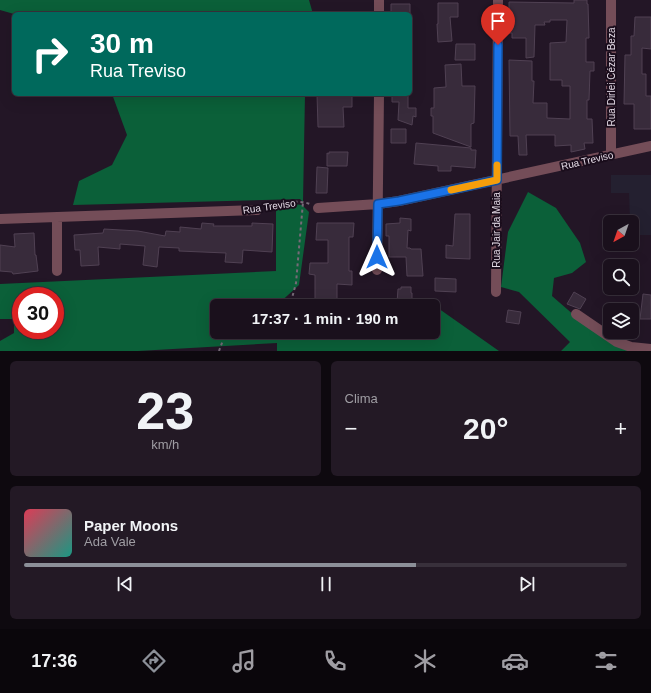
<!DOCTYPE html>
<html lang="pt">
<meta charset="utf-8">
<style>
body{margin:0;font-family:Helvetica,sans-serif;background:#231925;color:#f1f3f6;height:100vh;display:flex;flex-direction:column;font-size:15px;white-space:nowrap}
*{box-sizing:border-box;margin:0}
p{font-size:13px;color:#9f9da3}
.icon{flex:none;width:22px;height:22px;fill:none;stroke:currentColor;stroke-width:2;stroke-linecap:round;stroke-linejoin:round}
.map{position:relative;height:351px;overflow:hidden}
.panel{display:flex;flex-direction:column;gap:10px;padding:10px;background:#0e090f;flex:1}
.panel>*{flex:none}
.banner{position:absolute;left:12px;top:12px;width:400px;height:84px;border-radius:6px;box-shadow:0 4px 16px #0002,0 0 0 1px #38303b;background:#00695c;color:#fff;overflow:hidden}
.needle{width:26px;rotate:220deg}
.tools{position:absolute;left:603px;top:215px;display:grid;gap:8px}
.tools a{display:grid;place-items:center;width:36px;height:36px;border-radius:6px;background:#1a101c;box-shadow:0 4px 16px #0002,0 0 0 1px #38303b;font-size:20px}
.speed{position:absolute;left:12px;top:287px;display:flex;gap:8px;font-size:20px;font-weight:700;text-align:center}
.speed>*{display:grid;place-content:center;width:52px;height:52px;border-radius:50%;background:#1a101c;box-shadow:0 4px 16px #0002,0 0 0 1px #38303b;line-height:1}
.speed .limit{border:6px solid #d22;background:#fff;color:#111}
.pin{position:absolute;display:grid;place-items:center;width:34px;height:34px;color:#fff;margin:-41px -17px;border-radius:50% 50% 50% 0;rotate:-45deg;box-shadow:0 0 4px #0007}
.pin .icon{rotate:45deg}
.me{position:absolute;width:44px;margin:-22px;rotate:0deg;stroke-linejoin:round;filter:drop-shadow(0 0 3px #0008)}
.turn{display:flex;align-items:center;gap:14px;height:84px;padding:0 12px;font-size:18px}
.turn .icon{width:52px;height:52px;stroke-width:2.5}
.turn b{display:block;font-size:28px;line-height:34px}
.big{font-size:30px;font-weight:800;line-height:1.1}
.panel .card{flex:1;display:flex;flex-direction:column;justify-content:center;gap:6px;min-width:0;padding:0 14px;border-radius:6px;background:#231925}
.panel .dial{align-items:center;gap:0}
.dial b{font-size:52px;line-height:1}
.song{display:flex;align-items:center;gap:12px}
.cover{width:48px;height:48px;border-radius:6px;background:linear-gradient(135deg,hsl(350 70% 55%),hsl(170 70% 35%))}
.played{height:4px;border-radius:2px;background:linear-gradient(90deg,#8c9099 65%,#38303b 65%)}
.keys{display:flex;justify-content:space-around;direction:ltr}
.heat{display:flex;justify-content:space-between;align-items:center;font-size:22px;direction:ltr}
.panel .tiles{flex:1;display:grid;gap:10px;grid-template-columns:1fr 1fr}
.card:last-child{grid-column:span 2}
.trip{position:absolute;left:210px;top:299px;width:230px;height:40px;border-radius:6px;background:#1a101c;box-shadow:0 4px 16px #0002,0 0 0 1px #38303b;font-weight:800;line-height:40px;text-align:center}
.menu{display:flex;height:64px;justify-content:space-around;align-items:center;background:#0a060b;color:#9f9da3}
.menu .icon{width:28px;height:28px}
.menu .active{color:#8c9099}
.menu b{font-size:18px;color:#f1f3f6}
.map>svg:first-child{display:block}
.education{fill:#242030}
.forest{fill:#0b6039;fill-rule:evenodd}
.building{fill:#382b3b;stroke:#504153}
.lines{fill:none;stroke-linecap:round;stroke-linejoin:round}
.path{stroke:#766b78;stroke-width:2;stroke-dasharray:3 3;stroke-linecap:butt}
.street{stroke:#744d58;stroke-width:10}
.route-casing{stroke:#114b97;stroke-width:10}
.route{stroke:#1a73e8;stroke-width:7}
.slow{stroke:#f59e0b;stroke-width:7}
.labels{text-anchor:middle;stroke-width:4;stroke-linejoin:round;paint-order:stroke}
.street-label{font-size:10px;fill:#e3dae5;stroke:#1a0d1c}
</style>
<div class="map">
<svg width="651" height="351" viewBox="0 0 651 351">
<rect width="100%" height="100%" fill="#231626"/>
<path class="education" d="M 611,175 L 651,175 L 651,235 L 632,235 L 632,222 L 630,222 L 629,193 L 611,193 Z"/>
<path class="forest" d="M 0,0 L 309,0 L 313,14 L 14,14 L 0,10 Z
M 112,94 L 305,94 L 303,202 L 300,199 L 73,205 L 79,181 L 112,165 L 127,135 Z
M 528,192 L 556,208 L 580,243 L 586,262 L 572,273 L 554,278 L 552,296 L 575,316 L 617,345 L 650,351 L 561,351 L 570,342 L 519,292 L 501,287 L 508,232 Z
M 285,203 L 302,205 L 309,212 L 299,285 L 276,306 L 217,306 L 217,332 L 433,332 L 433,306 L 435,306 L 499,351 L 277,351 L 277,343 L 138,351 L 0,351 L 0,341 L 14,333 L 14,319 L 0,319 L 0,284 L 276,271 L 276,209 ZM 21,296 L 55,296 L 55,330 L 21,330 Z"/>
<path class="building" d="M 574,0 L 587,0 L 587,4 L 588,4 L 589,38 L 586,38 L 586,62 L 594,62 L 594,71 L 590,71 L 589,100 L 587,100 L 587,119 L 592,119 L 593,143 L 584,143 L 585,149 L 571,152 L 571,145 L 555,146 L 555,135 L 526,135 L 527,155 L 519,155 L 518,136 L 510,136 L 509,60 L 532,61 L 532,81 L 534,81 L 533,103 L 547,103 L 547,118 L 570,119 L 570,86 L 562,86 L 562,80 L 550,80 L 550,43 L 566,42 L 567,20 L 550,20 L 550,22 L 544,22 L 545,25 L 535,25 L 534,57 L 526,58 L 526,38 L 512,38 L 512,33 L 509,33 L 509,2 L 574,3 Z
M 438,3 L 458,3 L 458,17 L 450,17 L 452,41 L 438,42 L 437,24 L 438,24 Z
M 391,4 L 410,4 L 410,14 L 391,14 Z
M 635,17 L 651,17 L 651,49 L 642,48 L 642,74 L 646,74 L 646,96 L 651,96 L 651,129 L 634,129 L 634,104 L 624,104 L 625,55 L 631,55 L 631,36 L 634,36 Z
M 456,44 L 475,44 L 475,60 L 455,60 Z
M 461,64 L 462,86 L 475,86 L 474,123 L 471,124 L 471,147 L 433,133 L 433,116 L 431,116 L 431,108 L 434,108 L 434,88 L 446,87 L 445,65 Z
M 317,94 L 335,95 L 335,94 L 352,94 L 352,107 L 343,107 L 344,127 L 318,127 Z
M 392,94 L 408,94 L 408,108 L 416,108 L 416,117 L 413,116 L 412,125 L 398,120 L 399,102 L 392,102 Z
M 391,129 L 406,129 L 406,143 L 391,143 Z
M 416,143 L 471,148 L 471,150 L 476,150 L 475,168 L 451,166 L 451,171 L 438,171 L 438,166 L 414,164 Z
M 329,152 L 348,152 L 347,166 L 327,166 L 327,153 L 329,154 Z
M 317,167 L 328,168 L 327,193 L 316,193 Z
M 455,214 L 470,214 L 470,259 L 446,258 L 446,245 L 453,246 Z
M 400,218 L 411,219 L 411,231 L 408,230 L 407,248 L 410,248 L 411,249 L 421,249 L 423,276 L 407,276 L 406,257 L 389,257 L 389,236 L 386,236 L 386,224 L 400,223 Z
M 202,223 L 214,224 L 213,226 L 252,226 L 252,223 L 273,224 L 272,252 L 243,250 L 242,263 L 225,262 L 226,253 L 179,251 L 179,248 L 159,247 L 157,267 L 143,265 L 145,246 L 120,244 L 120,249 L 98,247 L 99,265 L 81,266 L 80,250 L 75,250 L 74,235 L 103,233 L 104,229 L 138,231 L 165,236 L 166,231 L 180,232 L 180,227 L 201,229 Z
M 317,223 L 354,223 L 353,237 L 349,237 L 349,271 L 352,271 L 352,285 L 337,284 L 337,304 L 315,304 L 315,275 L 309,274 L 310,263 L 328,263 L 328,240 L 316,240 Z
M 34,233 L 35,255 L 36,255 L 38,271 L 13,274 L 12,272 L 0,271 L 0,245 L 15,247 L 14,234 Z
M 435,278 L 456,279 L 456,292 L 435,291 Z
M 401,287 L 411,287 L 411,293 L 412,293 L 412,304 L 397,303 L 398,289 L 401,289 Z
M 574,292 L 586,299 L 580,309 L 567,304 Z
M 643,294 L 651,295 L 651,319 L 640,319 Z
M 508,310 L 521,312 L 519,324 L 506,322 Z"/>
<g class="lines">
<path class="path" d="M 265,207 C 278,203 297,199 310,204
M 287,306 L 291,302 L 296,283 L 303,202
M 219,351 L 226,332"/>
<path class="street" d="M 611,0 L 611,154
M 379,14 L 379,0
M 318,208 L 378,204 L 399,201 L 651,146
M 0,219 L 257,210
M 377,270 L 379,94
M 57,271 L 57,217
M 496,292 L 498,0
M 576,314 L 617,342 L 631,347 L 651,349"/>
</g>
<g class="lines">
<defs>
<path id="route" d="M 377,257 L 378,204 L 399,201 L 497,180 L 498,45"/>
</defs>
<use href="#route" class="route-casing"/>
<use href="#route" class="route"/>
<path class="slow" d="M 451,190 L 497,180 L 497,165"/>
</g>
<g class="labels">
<g class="street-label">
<text transform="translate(611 77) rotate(-90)" y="4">Rua Dirlei Cézar Beza</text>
<text transform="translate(587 160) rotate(-13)" y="4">Rua Treviso</text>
<text transform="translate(269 206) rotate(-8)" y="4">Rua Treviso</text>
<text transform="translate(496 230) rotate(-90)" y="4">Rua Jair da Maia</text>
</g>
</g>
</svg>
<div class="tools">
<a><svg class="needle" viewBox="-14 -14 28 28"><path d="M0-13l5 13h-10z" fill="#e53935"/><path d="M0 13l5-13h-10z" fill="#9f9da3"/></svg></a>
<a><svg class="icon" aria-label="search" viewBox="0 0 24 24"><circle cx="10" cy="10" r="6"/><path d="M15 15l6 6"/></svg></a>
<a><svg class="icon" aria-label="layers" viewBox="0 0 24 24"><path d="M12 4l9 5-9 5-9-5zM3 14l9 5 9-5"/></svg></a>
</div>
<div class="speed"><div class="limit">30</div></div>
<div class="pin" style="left:498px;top:45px;background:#d93025"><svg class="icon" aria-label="arrive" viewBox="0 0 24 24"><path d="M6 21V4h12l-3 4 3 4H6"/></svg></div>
<svg class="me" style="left:377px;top:257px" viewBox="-20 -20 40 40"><path d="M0-17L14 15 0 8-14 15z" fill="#1a73e8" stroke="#fff" stroke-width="4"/></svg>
<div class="trip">17:37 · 1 min · 190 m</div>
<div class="banner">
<div class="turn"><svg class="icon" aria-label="right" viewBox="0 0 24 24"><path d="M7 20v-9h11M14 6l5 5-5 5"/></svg><div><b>30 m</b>Rua Treviso</div></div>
</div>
</div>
<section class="panel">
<div class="tiles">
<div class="card dial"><b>23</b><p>km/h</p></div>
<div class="card"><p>Clima</p>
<div class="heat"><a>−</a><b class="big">20°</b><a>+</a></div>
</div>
<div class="card">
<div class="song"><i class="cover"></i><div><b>Paper Moons</b><p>Ada Vale</p></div></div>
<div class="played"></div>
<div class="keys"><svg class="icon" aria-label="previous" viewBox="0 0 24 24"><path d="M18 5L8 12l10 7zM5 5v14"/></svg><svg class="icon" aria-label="pause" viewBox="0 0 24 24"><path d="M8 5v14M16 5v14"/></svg><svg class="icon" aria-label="next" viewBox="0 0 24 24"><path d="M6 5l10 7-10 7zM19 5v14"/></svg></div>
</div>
</div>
</section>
<nav class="menu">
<b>17:36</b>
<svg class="icon active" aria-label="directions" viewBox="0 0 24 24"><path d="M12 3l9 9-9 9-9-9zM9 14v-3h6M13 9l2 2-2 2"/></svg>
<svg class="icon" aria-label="music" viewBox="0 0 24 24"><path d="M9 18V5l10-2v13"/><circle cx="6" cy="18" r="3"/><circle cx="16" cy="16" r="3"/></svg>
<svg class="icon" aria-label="phone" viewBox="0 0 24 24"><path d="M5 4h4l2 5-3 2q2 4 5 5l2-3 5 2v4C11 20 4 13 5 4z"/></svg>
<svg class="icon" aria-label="climate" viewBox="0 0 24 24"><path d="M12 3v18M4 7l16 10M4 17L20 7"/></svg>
<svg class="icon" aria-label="car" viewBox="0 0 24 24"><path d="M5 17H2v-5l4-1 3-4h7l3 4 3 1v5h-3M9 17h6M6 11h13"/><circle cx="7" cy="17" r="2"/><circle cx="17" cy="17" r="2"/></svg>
<svg class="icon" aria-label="filters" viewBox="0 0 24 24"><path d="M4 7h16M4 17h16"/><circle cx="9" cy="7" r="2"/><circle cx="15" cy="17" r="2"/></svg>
</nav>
